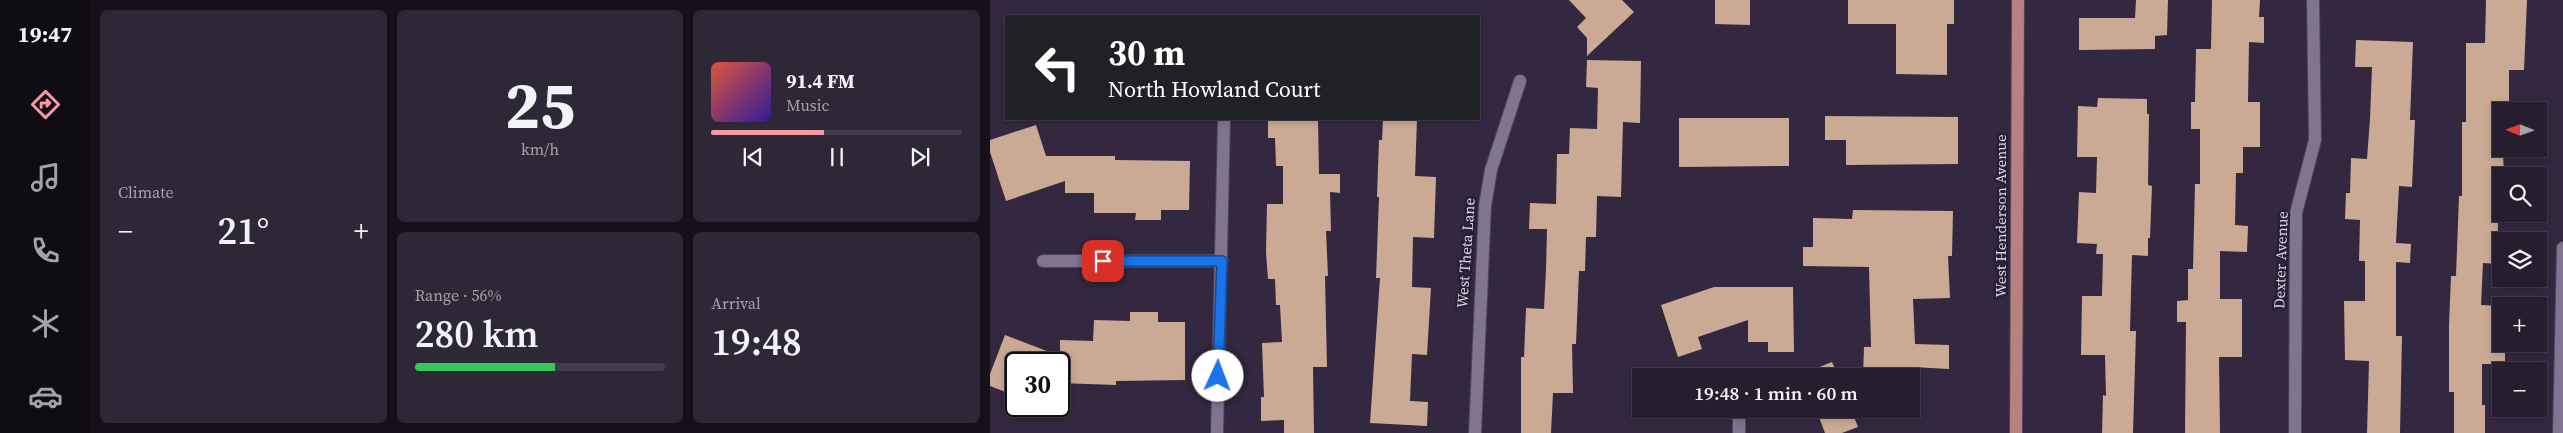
<!DOCTYPE html>
<meta charset="utf-8">
<style>
body{margin:0;font-family:"Source Serif 4",serif;background:#2e2737;color:#f1f3f6;height:100vh;display:flex;flex-direction:column;font-size:19px;white-space:nowrap}
*{box-sizing:border-box;margin:0}
p{font-size:16px;color:#a4a2aa}
.icon{flex:none;width:28px;height:28px;fill:none;stroke:currentColor;stroke-width:2;stroke-linecap:round;stroke-linejoin:round}
.map{position:relative;flex:1;overflow:hidden}
.sheet{display:flex;flex-direction:column;gap:10px;padding:10px;background:#15101a;width:900px}
.sheet>*{flex:none}
.hud{position:absolute;left:15px;top:15px;width:475px;height:105px;border-radius:0px;box-shadow:0 2px 8px #0003,0 0 0 1px #423c4b;background:#202124;color:#fff;overflow:hidden}
.needle{width:32px;rotate:271deg}
.tools{position:absolute;left:1502px;top:102px;display:grid;gap:10px}
.tools a{display:grid;place-items:center;width:55px;height:55px;border-radius:0px;background:#261e2f;box-shadow:0 2px 8px #0003,0 0 0 1px #423c4b;font-size:25px}
.speed{position:absolute;left:15px;top:352px;display:flex;gap:10px;font-size:25px;font-weight:700;text-align:center}
.speed>*{display:grid;place-content:center;width:65px;height:65px;border-radius:50%;background:#261e2f;box-shadow:0 2px 8px #0003,0 0 0 1px #423c4b;line-height:1}
.speed .limit{border:2px solid #111;border-radius:8px;background:#fff;color:#111}
.pin{position:absolute;display:grid;place-items:center;width:42px;height:42px;color:#fff;margin:-21px;border-radius:10px;box-shadow:0 2px 8px #0006}
.me{position:absolute;width:55px;margin:-28px;rotate:2deg;stroke-linejoin:round;filter:drop-shadow(0 0 4px #0008)}
.turn{display:flex;align-items:center;gap:18px;height:105px;padding:0 20px;font-size:22px}
.turn .icon{width:65px;height:65px;stroke-width:2.5}
.turn b{display:block;font-size:35px;line-height:42px}
.big{font-size:38px;font-weight:600;line-height:1.1}
.sheet .card{flex:1;display:flex;flex-direction:column;justify-content:center;gap:8px;min-width:0;padding:0 18px;border-radius:8px;background:#2e2737}
.sheet .dial{align-items:center;gap:0}
.dial b{font-size:65px;line-height:1}
.song{display:flex;align-items:center;gap:15px}
.cover{width:60px;height:60px;border-radius:8px;background:linear-gradient(135deg,hsl(10 70% 55%),hsl(250 70% 35%))}
.played{height:5px;border-radius:2px;background:linear-gradient(90deg,#f49aa5 45%,#423c4b 45%)}
.keys{display:flex;justify-content:space-around;direction:ltr}
.heat{display:flex;justify-content:space-between;align-items:center;font-size:28px;direction:ltr}
.charge{height:8px;border-radius:4px;background:linear-gradient(90deg,#34c759 56%,#423c4b 0)}
.sheet .tiles{flex:1;display:grid;gap:10px;grid-template-columns:repeat(3,1fr)}
.card:first-child{grid-row:span 2}
.trip{position:absolute;left:642px;top:368px;width:288px;height:50px;border-radius:0px;background:#261e2f;box-shadow:0 2px 8px #0003,0 0 0 1px #423c4b;font-weight:600;line-height:50px;text-align:center}
main{display:flex;flex:1;min-height:0}
.tabs{display:flex;flex-direction:column;width:90px;justify-content:space-around;align-items:center;background:#0f0c13;color:#a4a2aa}
.tabs .icon{width:35px;height:35px}
.tabs .active{color:#f49aa5}
.tabs b{font-size:22px;color:#f1f3f6}
.map>svg:first-child{display:block}
.building{fill:#caaa95}
.lines{fill:none;stroke-linecap:round;stroke-linejoin:round}
.minor-casing{stroke:#4e4458;stroke-width:14}
.major-casing{stroke:#4e4458;stroke-width:14}
.minor{stroke:#817491;stroke-width:12}
.major{stroke:#b78180;stroke-width:12}
.route-casing{stroke:#114b97;stroke-width:12}
.route{stroke:#1a73e8;stroke-width:9}
.labels{text-anchor:middle;stroke-width:5;stroke-linejoin:round;paint-order:stroke}
.street-label{font-size:15px;fill:#dfd8e8;stroke:#291e35}
</style>
<main>
<nav class="tabs">
<b>19:47</b>
<svg class="icon active" aria-label="directions" viewBox="0 0 24 24"><path d="M12 3l9 9-9 9-9-9zM9 14v-3h6M13 9l2 2-2 2"/></svg>
<svg class="icon" aria-label="music" viewBox="0 0 24 24"><path d="M9 18V5l10-2v13"/><circle cx="6" cy="18" r="3"/><circle cx="16" cy="16" r="3"/></svg>
<svg class="icon" aria-label="phone" viewBox="0 0 24 24"><path d="M5 4h4l2 5-3 2q2 4 5 5l2-3 5 2v4C11 20 4 13 5 4z"/></svg>
<svg class="icon" aria-label="climate" viewBox="0 0 24 24"><path d="M12 3v18M4 7l16 10M4 17L20 7"/></svg>
<svg class="icon" aria-label="car" viewBox="0 0 24 24"><path d="M5 17H2v-5l4-1 3-4h7l3 4 3 1v5h-3M9 17h6M6 11h13"/><circle cx="7" cy="17" r="2"/><circle cx="17" cy="17" r="2"/></svg>
</nav>
<section class="sheet">
<div class="tiles">
<div class="card"><p>Climate</p>
<div class="heat"><a>−</a><b class="big">21°</b><a>+</a></div>
</div>
<div class="card dial"><b>25</b><p>km/h</p></div>
<div class="card">
<div class="song"><i class="cover"></i><div><b>91.4 FM</b><p>Music</p></div></div>
<div class="played"></div>
<div class="keys"><svg class="icon" aria-label="previous" viewBox="0 0 24 24"><path d="M18 5L8 12l10 7zM5 5v14"/></svg><svg class="icon" aria-label="pause" viewBox="0 0 24 24"><path d="M8 5v14M16 5v14"/></svg><svg class="icon" aria-label="next" viewBox="0 0 24 24"><path d="M6 5l10 7-10 7zM19 5v14"/></svg></div>
</div>
<div class="card"><p>Range · 56%</p><b class="big">280 km</b><div class="charge"></div></div>
<div class="card"><p>Arrival</p><b class="big">19:48</b></div>
</div>
</section>
<div class="map">
<svg width="1573" height="433" viewBox="0 0 1573 433">
<rect width="100%" height="100%" fill="#33283f"/>
<path class="building" d="M 579,0 L 632,0 L 644,12 L 597,56 L 597,38 L 587,27 L 596,18 Z
M 725,0 L 760,0 L 760,25 L 725,24 Z
M 858,0 L 964,0 L 964,24 L 957,24 L 957,75 L 906,74 L 906,24 L 858,24 Z
M 1146,0 L 1178,0 L 1177,35 L 1165,36 L 1165,49 L 1089,50 L 1089,18 L 1145,18 Z
M 1222,0 L 1270,0 L 1269,17 L 1274,17 L 1274,43 L 1259,42 L 1258,102 L 1270,102 L 1270,147 L 1253,147 L 1253,173 L 1246,173 L 1245,225 L 1258,226 L 1257,252 L 1230,251 L 1230,299 L 1252,299 L 1252,357 L 1229,357 L 1230,433 L 1195,433 L 1196,322 L 1187,322 L 1187,301 L 1198,300 L 1198,269 L 1203,269 L 1205,184 L 1210,184 L 1210,129 L 1201,129 L 1201,102 L 1205,102 L 1206,49 L 1221,49 Z
M 1496,0 L 1537,0 L 1534,70 L 1519,70 L 1519,111 L 1511,111 L 1514,176 L 1511,176 L 1511,223 L 1508,223 L 1507,264 L 1493,263 L 1491,305 L 1511,306 L 1511,344 L 1515,344 L 1515,364 L 1492,364 L 1492,405 L 1495,405 L 1495,433 L 1464,433 L 1464,392 L 1459,392 L 1459,325 L 1461,276 L 1466,276 L 1469,196 L 1472,196 L 1472,122 L 1476,122 L 1476,43 L 1495,43 Z
M 1366,40 L 1423,42 L 1420,120 L 1425,120 L 1422,187 L 1409,186 L 1406,243 L 1421,244 L 1420,263 L 1406,262 L 1406,336 L 1412,336 L 1410,433 L 1377,433 L 1379,361 L 1355,360 L 1354,301 L 1375,301 L 1375,261 L 1369,261 L 1370,220 L 1355,219 L 1356,193 L 1360,193 L 1361,158 L 1377,159 L 1380,119 L 1382,67 L 1365,67 Z
M 597,60 L 651,61 L 650,123 L 633,122 L 631,197 L 607,196 L 606,237 L 596,237 L 595,271 L 589,271 L 586,344 L 582,344 L 583,393 L 563,393 L 561,433 L 531,433 L 531,357 L 534,357 L 536,308 L 554,309 L 556,270 L 557,229 L 539,229 L 540,203 L 566,204 L 567,154 L 579,154 L 580,128 L 607,129 L 608,88 L 596,87 Z
M 1108,98 L 1157,99 L 1157,114 L 1159,114 L 1158,185 L 1162,186 L 1160,238 L 1158,238 L 1158,256 L 1142,255 L 1140,331 L 1146,331 L 1143,433 L 1112,433 L 1113,395 L 1116,396 L 1115,355 L 1091,355 L 1092,296 L 1112,296 L 1113,254 L 1106,254 L 1107,244 L 1087,243 L 1089,192 L 1106,193 L 1107,157 L 1087,157 L 1088,106 L 1107,107 Z
M 835,116 L 968,117 L 968,164 L 856,165 L 856,140 L 835,140 Z
M 689,118 L 799,118 L 799,166 L 689,167 Z
M 278,119 L 328,119 L 329,174 L 350,174 L 350,193 L 340,192 L 341,231 L 336,231 L 338,276 L 335,276 L 337,367 L 323,367 L 324,433 L 294,433 L 294,420 L 271,421 L 271,397 L 274,397 L 272,343 L 292,342 L 290,305 L 286,305 L 285,279 L 278,279 L 276,252 L 277,204 L 293,204 L 293,166 L 286,166 L 285,138 L 278,138 Z
M 393,119 L 427,119 L 425,176 L 446,177 L 444,238 L 423,237 L 422,287 L 441,288 L 437,355 L 422,354 L 420,401 L 438,402 L 437,426 L 380,423 L 390,278 L 386,278 L 389,197 L 387,197 L 389,140 L 392,140 Z
M 46,125 L 56,156 L 125,156 L 125,160 L 200,161 L 199,210 L 171,210 L 171,220 L 145,220 L 146,213 L 104,213 L 104,193 L 75,193 L 75,181 L 16,201 L 0,152 L 0,140 Z
M 863,210 L 963,211 L 962,256 L 958,256 L 960,298 L 923,299 L 925,344 L 959,345 L 959,369 L 923,367 L 923,376 L 873,376 L 874,347 L 881,347 L 879,267 L 813,266 L 813,247 L 823,247 L 823,218 L 862,219 Z
M 724,287 L 803,287 L 804,352 L 778,352 L 778,342 L 758,342 L 758,320 L 708,337 L 712,349 L 688,357 L 671,305 Z
M 140,312 L 168,312 L 168,322 L 195,322 L 195,380 L 126,381 L 126,385 L 69,383 L 70,364 L 26,364 L 26,396 L 0,386 L 0,374 L 15,335 L 70,356 L 70,340 L 103,341 L 104,320 L 140,321 Z
M 842,362 L 848,376 L 813,376 L 812,374 Z
M 826,409 L 861,409 L 868,427 L 852,433 L 835,433 Z"/>
<g class="lines">
<defs>
<path id="minor" d="M 53,261 L 232,261
M 227,433 L 234,120
M 485,433 L 495,206 L 501,170 L 530,81
M 749,433 L 749,410
M 1305,433 L 1306,213 L 1325,140 L 1323,0
M 1569,433 L 1573,248"/>
<path id="major" d="M 1026,433 L 1028,0"/>
</defs>
<use href="#minor" class="minor-casing"/>
<use href="#major" class="major-casing"/>
<use href="#minor" class="minor"/>
<use href="#major" class="major"/>
</g>
<g class="lines">
<defs>
<path id="route" d="M 113,261 L 232,261 L 228,376"/>
</defs>
<use href="#route" class="route-casing"/>
<use href="#route" class="route"/>
</g>
<g class="labels">
<g class="street-label">
<text transform="translate(1011 216) rotate(-90)" y="5">West Henderson Avenue</text>
<text transform="translate(476 253) rotate(-86)" y="5">West Theta Lane</text>
<text transform="translate(1291 260) rotate(-88)" y="5">Dexter Avenue</text>
</g>
</g>
</svg>
<div class="tools">
<a><svg class="needle" viewBox="-14 -14 28 28"><path d="M0-13l5 13h-10z" fill="#e53935"/><path d="M0 13l5-13h-10z" fill="#a4a2aa"/></svg></a>
<a><svg class="icon" aria-label="search" viewBox="0 0 24 24"><circle cx="10" cy="10" r="6"/><path d="M15 15l6 6"/></svg></a>
<a><svg class="icon" aria-label="layers" viewBox="0 0 24 24"><path d="M12 4l9 5-9 5-9-5zM3 14l9 5 9-5"/></svg></a>
<a>+</a>
<a>−</a>
</div>
<div class="speed"><div class="limit">30</div></div>
<div class="pin" style="left:113px;top:261px;background:#d93025"><svg class="icon" aria-label="arrive" viewBox="0 0 24 24"><path d="M6 21V4h12l-3 4 3 4H6"/></svg></div>
<svg class="me" style="left:228px;top:376px" viewBox="-20 -20 40 40"><circle r="19" fill="#fff"/><path d="M0-13L10 11 0 6-10 11z" fill="#1a73e8"/></svg>
<div class="trip">19:48 · 1 min · 60 m</div>
<div class="hud">
<div class="turn"><svg class="icon" aria-label="left" viewBox="0 0 24 24"><path d="M17 20v-9H6M10 6l-5 5 5 5"/></svg><div><b>30 m</b>North Howland Court</div></div>
</div>
</div>
</main>
